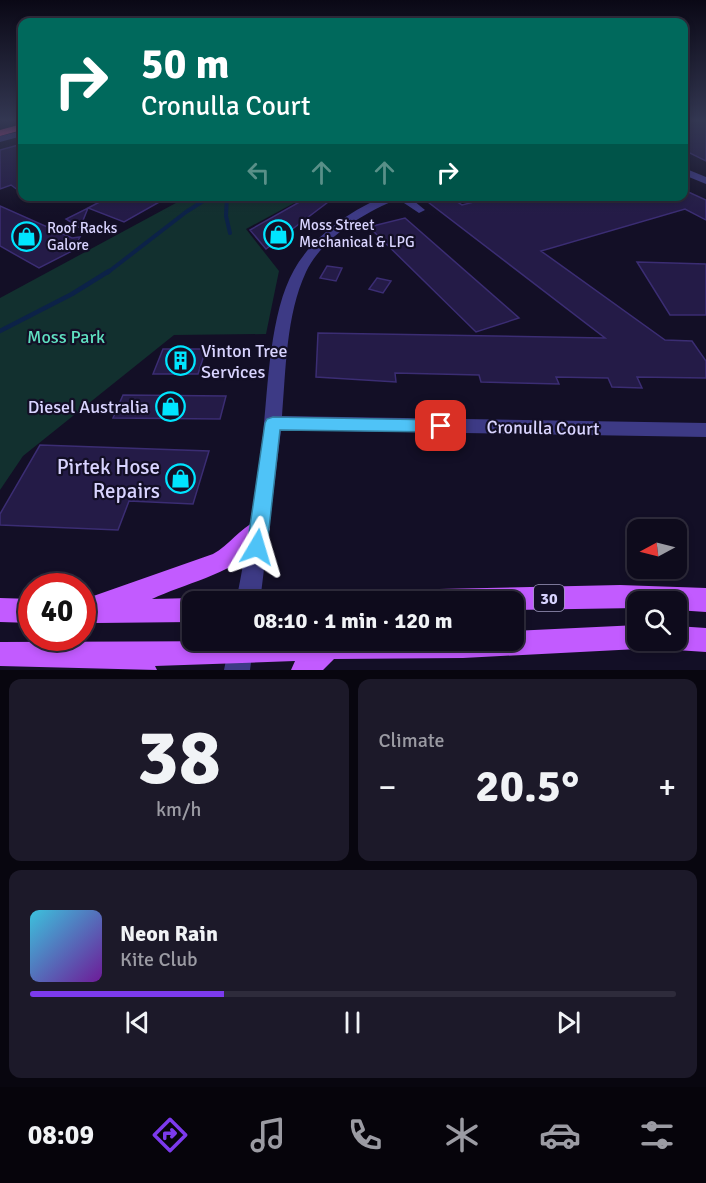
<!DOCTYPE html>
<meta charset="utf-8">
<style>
body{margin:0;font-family:Signika,sans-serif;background:#1c1929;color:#f1f3f6;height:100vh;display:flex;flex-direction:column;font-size:22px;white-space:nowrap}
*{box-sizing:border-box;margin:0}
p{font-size:20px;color:#9b9ba3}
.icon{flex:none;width:33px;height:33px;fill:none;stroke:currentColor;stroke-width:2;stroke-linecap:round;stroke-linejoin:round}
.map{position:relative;height:670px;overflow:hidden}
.drawer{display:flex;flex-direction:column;gap:9px;padding:9px;background:#08060f;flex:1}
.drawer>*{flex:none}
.guide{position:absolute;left:18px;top:18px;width:670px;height:183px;border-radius:12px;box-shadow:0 3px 9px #0003,0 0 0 2px #2e2b3b;background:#00695c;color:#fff;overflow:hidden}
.needle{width:39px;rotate:263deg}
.tools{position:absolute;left:627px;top:519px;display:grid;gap:12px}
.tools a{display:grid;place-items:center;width:60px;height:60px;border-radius:12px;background:#0e0b1c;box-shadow:0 3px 9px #0003,0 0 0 2px #2e2b3b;font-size:30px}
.speed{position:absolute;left:18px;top:573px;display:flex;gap:12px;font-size:30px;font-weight:700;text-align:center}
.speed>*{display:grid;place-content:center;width:78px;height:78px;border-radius:50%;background:#0e0b1c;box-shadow:0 3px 9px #0003,0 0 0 2px #2e2b3b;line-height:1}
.speed .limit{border:9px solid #d22;background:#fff;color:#111}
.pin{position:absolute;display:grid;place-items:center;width:51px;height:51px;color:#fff;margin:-26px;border-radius:12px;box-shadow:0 3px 9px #0006}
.me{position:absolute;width:66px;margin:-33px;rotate:7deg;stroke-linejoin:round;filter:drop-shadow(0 0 4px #0008)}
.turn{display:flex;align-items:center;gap:21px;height:126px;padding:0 24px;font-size:27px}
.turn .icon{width:78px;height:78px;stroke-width:2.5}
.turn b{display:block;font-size:42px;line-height:51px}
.lanes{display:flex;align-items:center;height:57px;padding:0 24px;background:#0003;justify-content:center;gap:30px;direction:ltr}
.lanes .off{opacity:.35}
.big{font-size:45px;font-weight:700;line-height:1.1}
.drawer .widget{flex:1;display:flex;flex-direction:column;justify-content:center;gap:9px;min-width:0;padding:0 21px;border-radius:12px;background:#1c1929}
.drawer .dial{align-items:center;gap:0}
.dial b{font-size:78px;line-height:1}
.song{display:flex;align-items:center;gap:18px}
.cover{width:72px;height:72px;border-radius:9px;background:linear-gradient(135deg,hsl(190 70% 55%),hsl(280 70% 35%))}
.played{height:6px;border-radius:3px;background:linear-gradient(90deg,#7c3aed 30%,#2e2b3b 30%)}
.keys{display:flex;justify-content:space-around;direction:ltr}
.heat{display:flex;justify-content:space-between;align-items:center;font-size:33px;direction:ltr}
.drawer .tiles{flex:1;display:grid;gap:9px;grid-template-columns:1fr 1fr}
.widget:last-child{grid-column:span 2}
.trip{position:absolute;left:182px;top:591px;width:342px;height:60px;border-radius:12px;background:#0e0b1c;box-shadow:0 3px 9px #0003,0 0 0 2px #2e2b3b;font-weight:700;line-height:60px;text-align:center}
.dock{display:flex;height:96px;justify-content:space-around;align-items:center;background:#06040b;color:#9b9ba3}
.dock .icon{width:42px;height:42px}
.dock .current{color:#7c3aed}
.dock b{font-size:27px;color:#f1f3f6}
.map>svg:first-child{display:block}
.green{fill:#12302f}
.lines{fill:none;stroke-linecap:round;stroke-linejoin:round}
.stream-far1{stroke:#0c2248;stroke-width:4}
.stream{stroke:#0c2248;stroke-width:4.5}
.building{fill:#241b47;stroke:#3b2d73;stroke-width:1.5}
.minor{fill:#3d3a85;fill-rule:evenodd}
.major{fill:#c25bff;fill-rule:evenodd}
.highway{fill:#ff4fa3;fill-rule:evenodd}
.route{fill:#4fc3f7;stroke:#337fa1;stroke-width:1.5}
.labels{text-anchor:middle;stroke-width:4.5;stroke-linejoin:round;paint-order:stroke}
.far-poi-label{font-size:15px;fill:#d9d4ff;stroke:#130f26;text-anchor:start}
.shield{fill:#130f26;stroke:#9e99be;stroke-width:1.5}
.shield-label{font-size:16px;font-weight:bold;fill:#d9d4ff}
.park-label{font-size:18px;fill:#5fe0c0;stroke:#130f26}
.poi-label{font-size:18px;fill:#d9d4ff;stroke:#130f26;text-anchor:start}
.street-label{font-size:18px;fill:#d9d4ff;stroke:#130f26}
.near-poi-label{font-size:21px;fill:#d9d4ff;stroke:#130f26;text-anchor:end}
</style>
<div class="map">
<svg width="706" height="670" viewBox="0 0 706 670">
<rect width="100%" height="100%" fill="#130f26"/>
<path class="green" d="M 187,197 L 305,197 L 246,229 L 279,271 L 266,334 L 174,335 L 23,456 L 0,490 L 0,298 Z"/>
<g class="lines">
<path class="stream-far1" d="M 227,196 L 226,216 L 230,233
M 107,273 L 186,212 L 211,196"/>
<path class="stream" d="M 0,331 L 72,294 L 109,271"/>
</g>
<path class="building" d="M 684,121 L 706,121 L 706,161 L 690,153 L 684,155 Z
M 22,144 L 22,193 L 11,185 L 0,189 L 0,150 Z
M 684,190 L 706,200 L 706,220 L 685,209 L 541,251 L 665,340 L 692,341 L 706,361 L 706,378 L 637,377 L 642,388 L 612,387 L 608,378 L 556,377 L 559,384 L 481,382 L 479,375 L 395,373 L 396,382 L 316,377 L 318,333 L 605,338 L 428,202 L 448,196 L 462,205 L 498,196 L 684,196 Z
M 111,196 L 170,196 L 124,222 L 88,208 Z
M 310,196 L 336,196 L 266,249 L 250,230 Z
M 0,206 L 72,238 L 80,237 L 72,251 L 39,268 L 0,246 Z
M 88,208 L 80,228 L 66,219 Z
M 405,218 L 519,318 L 476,332 L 369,227 Z
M 637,262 L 706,264 L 706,315 L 670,315 Z
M 327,266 L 342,268 L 336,281 L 320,278 Z
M 377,278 L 391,281 L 383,293 L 369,289 Z
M 163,349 L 206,349 L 198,374 L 153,374 Z
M 123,395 L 226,396 L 220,419 L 113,418 Z
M 40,445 L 209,451 L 193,504 L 129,501 L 118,530 L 0,525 L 0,514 Z"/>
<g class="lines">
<path class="minor" d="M 22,131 L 22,136 L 0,142 L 0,136 Z
M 684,168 L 706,177 L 706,184 L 684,175 Z
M 385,196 L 408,196 L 425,210 L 419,213 L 398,199 C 365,212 322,238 306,272 C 286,315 286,369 282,416 L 706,423 L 706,437 L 281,430 L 260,602 L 236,602 C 247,546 256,491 263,435 C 268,386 270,312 294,270 C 312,237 351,210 385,196 Z
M 230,640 L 254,640 L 250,670 L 224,670 Z"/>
<path class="major" d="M 259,520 L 266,522 L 270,529 C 251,570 190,581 152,599 L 192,598 L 200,602 L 192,602 L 192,622 L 97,623 L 92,621 L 82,624 L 82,600 L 213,554 C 230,545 241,526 259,520 Z
M 620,585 L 706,588 L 706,612 L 676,610 L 676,602 L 638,602 L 638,608 L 513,610 L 513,602 L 381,602 L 384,594 L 392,590 Z
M 0,598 L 32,599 L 32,623 L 0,622 Z
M 638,625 L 638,640 L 649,640 L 647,646 L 638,649 L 463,658 L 334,659 L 323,670 L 291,670 L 295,661 L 155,666 L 157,670 L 0,666 L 0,642 L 513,640 L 513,631 Z
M 676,626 L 706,628 L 706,652 L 676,650 L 667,647 L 665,640 L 676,640 Z"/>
<path class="highway" d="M 22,124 L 22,130 L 0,136 L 0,130 Z"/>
</g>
<linearGradient id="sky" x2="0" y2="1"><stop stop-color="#0a0815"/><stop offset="0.56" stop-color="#333752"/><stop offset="1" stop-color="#333752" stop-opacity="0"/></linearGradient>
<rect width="706" height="215" fill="url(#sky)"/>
<path class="route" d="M 273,417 L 441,420 L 446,422 L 449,426 L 446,431 L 441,432 L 280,430 L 267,547 L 264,554 L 257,556 L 250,554 L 247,547 L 265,423 L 267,419 Z"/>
<defs>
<symbol id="shop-ring" viewBox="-11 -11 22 22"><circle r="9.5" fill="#130f26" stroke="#00e5ff" stroke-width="1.5"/><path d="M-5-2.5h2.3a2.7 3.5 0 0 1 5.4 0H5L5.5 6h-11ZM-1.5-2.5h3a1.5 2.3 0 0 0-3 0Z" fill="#00e5ff"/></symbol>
<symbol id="building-ring" viewBox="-11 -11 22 22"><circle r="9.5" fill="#130f26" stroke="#00e5ff" stroke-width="1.5"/><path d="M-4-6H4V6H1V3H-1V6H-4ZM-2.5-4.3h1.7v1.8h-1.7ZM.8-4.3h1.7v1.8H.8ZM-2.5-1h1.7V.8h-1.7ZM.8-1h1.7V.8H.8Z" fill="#00e5ff"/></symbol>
</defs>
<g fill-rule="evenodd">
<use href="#shop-ring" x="262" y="218" width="33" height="33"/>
<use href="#shop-ring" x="10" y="220" width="33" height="33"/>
<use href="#building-ring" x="164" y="344" width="33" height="33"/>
<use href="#shop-ring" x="154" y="390" width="33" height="33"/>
<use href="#shop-ring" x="164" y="462" width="33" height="33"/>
</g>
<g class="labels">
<g class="far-poi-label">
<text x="299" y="230">Moss Street<tspan x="299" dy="17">Mechanical &amp; LPG</tspan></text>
<text x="47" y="233">Roof Racks<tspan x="47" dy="17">Galore</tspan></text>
</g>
<rect class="shield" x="534" y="585" width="30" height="26" rx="4.5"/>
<g class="shield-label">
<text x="549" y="604">30</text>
</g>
<g class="park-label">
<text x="66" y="343">Moss Park</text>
</g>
<g class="poi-label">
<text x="201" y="357">Vinton Tree<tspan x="201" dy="21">Services</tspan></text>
<text x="149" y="413" text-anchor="end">Diesel Australia</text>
</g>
<g class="street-label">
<text transform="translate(543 428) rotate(1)" y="6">Cronulla Court</text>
</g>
<g class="near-poi-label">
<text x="160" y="474">Pirtek Hose<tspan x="160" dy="24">Repairs</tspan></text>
</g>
</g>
</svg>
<div class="tools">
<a><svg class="needle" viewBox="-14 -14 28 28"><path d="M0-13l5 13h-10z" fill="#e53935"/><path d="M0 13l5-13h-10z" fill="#9b9ba3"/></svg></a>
<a><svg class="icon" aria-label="search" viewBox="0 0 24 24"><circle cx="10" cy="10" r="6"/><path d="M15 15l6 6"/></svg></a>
</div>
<div class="speed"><div class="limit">40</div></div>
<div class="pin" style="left:441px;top:426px;background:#d93025"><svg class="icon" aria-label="arrive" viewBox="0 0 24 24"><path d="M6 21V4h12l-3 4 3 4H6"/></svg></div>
<svg class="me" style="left:257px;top:547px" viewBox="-20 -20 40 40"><path d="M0-17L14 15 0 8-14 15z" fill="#4fc3f7" stroke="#fff" stroke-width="4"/></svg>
<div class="trip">08:10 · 1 min · 120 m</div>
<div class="guide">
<div class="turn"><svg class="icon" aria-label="right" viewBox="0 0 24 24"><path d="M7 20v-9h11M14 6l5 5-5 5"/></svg><div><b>50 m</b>Cronulla Court</div></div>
<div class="lanes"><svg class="icon off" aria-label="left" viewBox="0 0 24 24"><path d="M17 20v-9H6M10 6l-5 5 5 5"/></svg><svg class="icon off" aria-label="ahead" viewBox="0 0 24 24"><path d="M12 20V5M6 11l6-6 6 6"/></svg><svg class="icon off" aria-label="ahead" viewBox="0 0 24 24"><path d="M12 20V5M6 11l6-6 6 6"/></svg><svg class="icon" aria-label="right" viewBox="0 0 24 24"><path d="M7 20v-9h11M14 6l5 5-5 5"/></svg></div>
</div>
</div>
<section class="drawer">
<div class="tiles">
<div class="widget dial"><b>38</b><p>km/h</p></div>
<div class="widget"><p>Climate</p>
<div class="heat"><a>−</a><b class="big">20.5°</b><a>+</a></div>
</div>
<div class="widget">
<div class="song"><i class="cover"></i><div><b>Neon Rain</b><p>Kite Club</p></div></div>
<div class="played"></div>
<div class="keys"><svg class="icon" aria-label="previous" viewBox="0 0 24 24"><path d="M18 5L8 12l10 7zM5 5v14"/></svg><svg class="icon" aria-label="pause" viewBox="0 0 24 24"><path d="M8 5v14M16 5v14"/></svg><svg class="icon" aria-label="next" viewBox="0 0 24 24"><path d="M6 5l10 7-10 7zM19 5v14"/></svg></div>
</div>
</div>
</section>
<nav class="dock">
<b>08:09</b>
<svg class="icon current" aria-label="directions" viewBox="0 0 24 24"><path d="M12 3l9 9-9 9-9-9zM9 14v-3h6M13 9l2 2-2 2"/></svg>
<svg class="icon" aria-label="music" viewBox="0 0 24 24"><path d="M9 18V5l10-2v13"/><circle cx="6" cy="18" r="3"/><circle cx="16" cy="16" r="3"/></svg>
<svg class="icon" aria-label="phone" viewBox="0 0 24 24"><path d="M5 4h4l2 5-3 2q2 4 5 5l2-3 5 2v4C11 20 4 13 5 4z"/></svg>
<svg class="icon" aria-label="climate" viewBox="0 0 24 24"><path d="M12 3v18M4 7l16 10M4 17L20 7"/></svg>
<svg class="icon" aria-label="car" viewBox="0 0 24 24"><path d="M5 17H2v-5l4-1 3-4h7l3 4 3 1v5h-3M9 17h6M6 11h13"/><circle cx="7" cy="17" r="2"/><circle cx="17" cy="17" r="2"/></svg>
<svg class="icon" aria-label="filters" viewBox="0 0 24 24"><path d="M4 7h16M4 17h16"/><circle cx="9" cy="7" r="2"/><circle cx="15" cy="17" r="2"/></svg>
</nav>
